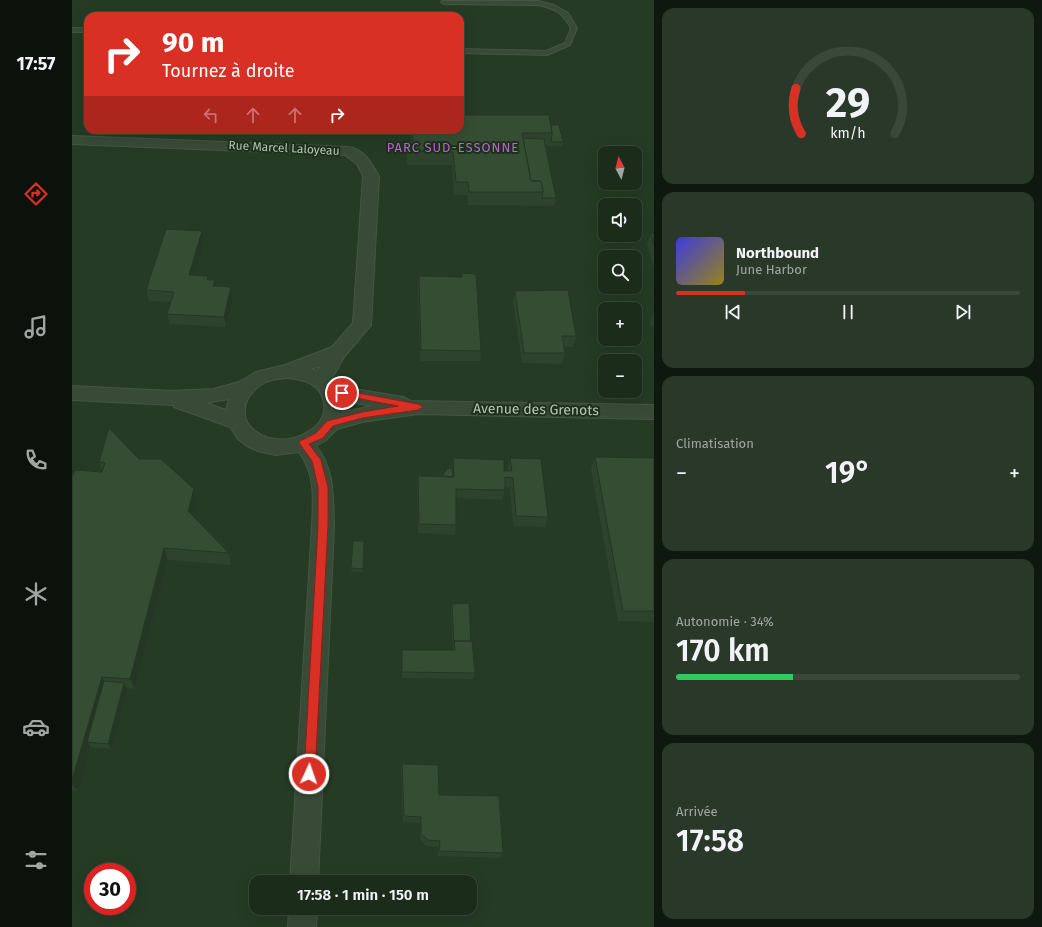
<!DOCTYPE html>
<html lang="fr">
<meta charset="utf-8">
<style>
body{margin:0;font-family:"Fira Sans",sans-serif;background:#293828;color:#f1f3f6;height:100vh;display:flex;flex-direction:column;font-size:15px;white-space:nowrap}
*{box-sizing:border-box;margin:0}
p{font-size:13px;color:#a0a7a3}
.icon{flex:none;width:22px;height:22px;fill:none;stroke:currentColor;stroke-width:2;stroke-linecap:round;stroke-linejoin:round}
.map{position:relative;flex:1;overflow:hidden}
.details{display:flex;flex-direction:column;gap:8px;padding:8px;background:#0f180f;width:388px}
.details>*{flex:none}
.guide{position:absolute;left:12px;top:12px;width:380px;height:122px;border-radius:12px;box-shadow:0 4px 16px #0002,0 0 0 1px #3a483a;background:#d93025;color:#fff;overflow:hidden}
.needle{width:26px;rotate:353deg}
.buttons{position:absolute;left:526px;top:146px;display:grid;gap:8px}
.buttons a{display:grid;place-items:center;width:44px;height:44px;border-radius:8px;background:#1c2c1b;box-shadow:0 4px 16px #0002,0 0 0 1px #3a483a;font-size:20px}
.speed{position:absolute;left:12px;top:863px;display:flex;gap:8px;font-size:20px;font-weight:700;text-align:center}
.speed>*{display:grid;place-content:center;width:52px;height:52px;border-radius:50%;background:#1c2c1b;box-shadow:0 4px 16px #0002,0 0 0 1px #3a483a;line-height:1}
.speed .limit{border:6px solid #d22;background:#fff;color:#111}
.pin{position:absolute;display:grid;place-items:center;width:34px;height:34px;color:#fff;margin:-17px;border:2px solid #fff;border-radius:50%;box-shadow:0 1px 4px #0007}
.me{position:absolute;width:44px;margin:-22px;rotate:3deg;stroke-linejoin:round;filter:drop-shadow(0 0 3px #0008)}
.turn{display:flex;align-items:center;gap:14px;height:84px;padding:0 12px;font-size:18px}
.turn .icon{width:52px;height:52px;stroke-width:2.5}
.turn b{display:block;font-size:28px;line-height:34px}
.lanes{display:flex;align-items:center;height:38px;padding:0 12px;background:#0003;justify-content:center;gap:20px;direction:ltr}
.lanes .off{opacity:.35}
.big{font-size:30px;font-weight:600;line-height:1.1}
.details .tile{flex:1;display:flex;flex-direction:column;justify-content:center;gap:6px;min-width:0;padding:0 14px;border-radius:12px;background:#293828}
.details .dial{align-items:center;gap:0}
.dial svg{height:104px;overflow:visible;fill:none;stroke:#3a483a;stroke-width:7;stroke-linecap:round;text-anchor:middle}
.dial text{fill:#f1f3f6;stroke:none}
.song{display:flex;align-items:center;gap:12px}
.cover{width:48px;height:48px;border-radius:6px;background:linear-gradient(135deg,hsl(240 70% 55%),hsl(50 70% 35%))}
.played{height:4px;border-radius:2px;background:linear-gradient(90deg,#d93025 20%,#3a483a 20%)}
.keys{display:flex;justify-content:space-around;direction:ltr}
.heat{display:flex;justify-content:space-between;align-items:center;font-size:22px;direction:ltr}
.charge{height:6px;border-radius:3px;background:linear-gradient(90deg,#34c759 34%,#3a483a 0)}
.trip{position:absolute;left:177px;top:875px;width:228px;height:40px;border-radius:12px;background:#1c2c1b;box-shadow:0 4px 16px #0002,0 0 0 1px #3a483a;font-weight:600;line-height:40px;text-align:center}
main{display:flex;flex:1;min-height:0}
.tabs{display:flex;flex-direction:column;width:72px;justify-content:space-around;align-items:center;background:#0b120b;color:#a0a7a3}
.tabs .icon{width:28px;height:28px}
.tabs .active{color:#d93025}
.tabs b{font-size:18px;color:#f1f3f6}
.map>svg:first-child{display:block}
.lines{fill:none;stroke-linecap:round;stroke-linejoin:round}
.service-casing{stroke:#445743;stroke-width:2}
.minor-casing{stroke:#445743;stroke-width:2}
.service{fill:#384b37;fill-rule:evenodd}
.minor{fill:#384b37;fill-rule:evenodd}
.wall{fill:#2e432c}
.shaded-wall{fill:#253724}
.building{fill:#354e33;stroke:#253724}
.route{fill:#d93025;stroke:#8d1f18}
.labels{text-anchor:middle;stroke-width:4;stroke-linejoin:round;paint-order:stroke}
.far-street-label{font-size:12px;fill:#b3c6b3;stroke:#1d301c}
.far-neighbourhood-label{font-size:13px;letter-spacing:1px;fill:#ba65cf;stroke:#1d301c}
.street-label{font-size:14px;fill:#b3c6b3;stroke:#1d301c}
</style>
<main>
<nav class="tabs">
<b>17:57</b>
<svg class="icon active" aria-label="directions" viewBox="0 0 24 24"><path d="M12 3l9 9-9 9-9-9zM9 14v-3h6M13 9l2 2-2 2"/></svg>
<svg class="icon" aria-label="music" viewBox="0 0 24 24"><path d="M9 18V5l10-2v13"/><circle cx="6" cy="18" r="3"/><circle cx="16" cy="16" r="3"/></svg>
<svg class="icon" aria-label="phone" viewBox="0 0 24 24"><path d="M5 4h4l2 5-3 2q2 4 5 5l2-3 5 2v4C11 20 4 13 5 4z"/></svg>
<svg class="icon" aria-label="climate" viewBox="0 0 24 24"><path d="M12 3v18M4 7l16 10M4 17L20 7"/></svg>
<svg class="icon" aria-label="car" viewBox="0 0 24 24"><path d="M5 17H2v-5l4-1 3-4h7l3 4 3 1v5h-3M9 17h6M6 11h13"/><circle cx="7" cy="17" r="2"/><circle cx="17" cy="17" r="2"/></svg>
<svg class="icon" aria-label="filters" viewBox="0 0 24 24"><path d="M4 7h16M4 17h16"/><circle cx="9" cy="7" r="2"/><circle cx="15" cy="17" r="2"/></svg>
</nav>
<div class="map">
<svg width="582" height="927" viewBox="0 0 582 927">
<rect width="100%" height="100%" fill="#253b24"/>
<g class="lines">
<defs>
<path id="service" d="M 370,1 L 466,1 L 482,5 L 496,13 L 505,28 L 498,45 L 475,55 L 388,53 L 388,49 L 474,51 L 493,43 L 499,28 C 490,12 484,9 466,5 L 372,4 L 369,2 Z
M 0,28 L 16,28 L 16,32 L 0,32 Z"/>
<path id="minor" d="M 0,136 L 277,147 C 293,150 299,163 307,176 L 299,325 L 272,357 L 259,380 L 264,386 L 331,397 L 339,401 L 582,405 L 582,419 L 346,414 L 290,422 L 265,429 L 254,440 L 244,446 C 263,469 261,498 262,526 L 246,882 L 218,882 L 240,526 C 241,499 244,475 227,452 L 204,455 L 186,451 L 175,446 L 166,439 L 158,427 L 102,407 L 101,405 L 0,400 L 0,386 L 99,391 L 142,389 L 167,382 L 184,372 L 213,365 L 260,347 L 281,323 L 291,176 L 285,164 L 273,155 L 0,144 ZM 249,366 L 245,371 L 239,369 ZM 215,378 C 223,379 232,380 239,384 C 254,392 257,413 245,425 C 228,441 202,445 183,431 C 176,426 172,419 173,410 C 173,404 175,398 180,393 C 184,388 190,383 197,381 C 203,379 209,379 215,378 ZM 157,399 L 154,410 L 134,403 ZM 271,401 L 301,406 L 271,412 Z
M 217,908 L 245,908 L 244,927 L 216,927 Z"/>
</defs>
<use href="#service" class="service-casing"/>
<use href="#minor" class="minor-casing"/>
<use href="#service" class="service"/>
<use href="#minor" class="minor"/>
</g>
<path class="wall" d="M 479,125 L 491,142 L 490,146 L 473,146 L 484,198 L 482,206 L 396,205 L 395,195 L 382,195 L 380,165 L 335,165 L 335,141 L 339,141 L 339,130 L 388,130 Z
M 197,130 L 269,130 L 268,133 Z
M 579,233 L 582,233 L 582,269 L 575,244 Z
M 132,242 L 122,276 L 137,280 L 144,286 L 159,287 L 161,297 L 154,327 L 98,324 L 95,314 L 99,302 L 77,301 L 74,290 Z
M 347,276 L 409,351 L 408,361 L 348,361 L 346,287 Z
M 443,291 L 504,336 L 501,347 L 492,347 L 493,353 L 490,364 L 450,363 L 441,301 Z
M 582,312 L 582,327 L 579,327 L 578,322 Z
M 523,457 L 582,458 L 582,622 L 546,621 L 519,469 Z
M 381,458 L 432,471 L 436,471 L 436,468 L 438,458 L 476,517 L 473,527 L 441,526 L 438,488 L 433,487 L 431,500 L 384,498 L 384,525 L 383,535 L 346,533 L 345,486 L 346,476 L 370,476 L 371,474 L 380,469 Z
M 67,459 L 125,501 L 121,516 L 157,553 L 159,565 L 96,560 L 63,689 L 55,688 L 40,749 L 19,747 L 6,791 L 0,790 L 0,477 L 30,472 L 30,470 L 27,462 Z
M 281,541 L 292,541 L 291,572 L 279,572 Z
M 380,604 L 399,641 L 403,673 L 401,679 L 330,678 L 330,650 L 381,650 L 379,607 Z
M 330,764 L 367,795 L 431,853 L 428,858 L 366,856 L 366,847 L 354,846 L 348,839 L 348,823 L 331,822 L 329,770 Z"/>
<path class="shaded-wall" d="M 130,231 L 132,242 L 119,286 L 117,275 Z
M 143,280 L 145,291 L 141,286 Z
M 159,287 L 161,297 L 154,327 L 152,317 Z
M 122,489 L 125,501 L 120,523 L 116,511 Z
M 92,548 L 96,560 L 63,689 L 58,679 Z
M 30,677 L 36,687 L 15,742 L 19,747 L 6,791 L 0,784 L 0,780 Z
M 52,683 L 55,689 L 40,749 L 36,744 Z"/>
<path class="building" d="M 388,115 L 477,115 L 480,133 L 450,133 L 459,181 L 469,181 L 471,192 L 397,192 L 396,182 L 384,182 L 381,152 L 336,151 L 335,141 L 341,141 L 340,130 L 388,130 Z
M 479,125 L 487,125 L 491,142 L 479,142 L 480,133 Z
M 451,138 L 472,139 L 484,198 L 470,198 L 471,192 L 469,181 L 459,181 Z
M 94,229 L 130,231 L 117,275 L 136,276 L 135,280 L 143,280 L 141,286 L 159,287 L 152,317 L 95,314 L 102,292 L 74,290 Z
M 579,233 L 582,233 L 582,245 Z
M 390,273 L 404,274 L 409,351 L 349,350 L 347,276 L 390,277 Z
M 496,290 L 504,336 L 490,336 L 493,353 L 452,353 L 443,291 Z
M 37,428 L 67,459 L 89,459 L 122,489 L 116,511 L 157,553 L 92,548 L 58,679 L 30,677 L 0,780 L 0,477 L 3,470 L 30,472 L 33,463 L 27,462 Z
M 523,457 L 582,458 L 582,611 L 551,611 Z
M 381,458 L 432,460 L 432,471 L 440,471 L 438,458 L 469,459 L 476,517 L 444,516 L 441,478 L 433,477 L 433,490 L 384,489 L 384,525 L 347,524 L 346,476 L 382,477 Z
M 376,468 L 380,469 L 381,477 L 371,476 L 371,474 Z
M 281,541 L 292,541 L 291,569 L 279,568 Z
M 397,603 L 399,641 L 382,641 L 382,644 L 380,604 Z
M 382,641 L 400,641 L 403,673 L 330,672 L 330,650 L 383,650 Z
M 32,681 L 52,683 L 36,744 L 15,742 Z
M 330,764 L 366,765 L 367,795 L 427,796 L 431,853 L 367,851 L 368,841 L 356,840 L 349,834 L 349,817 L 332,816 Z"/>
<path class="route" d="M 270,390 L 346,404 L 351,407 L 346,410 L 290,418 L 261,426 L 251,438 L 237,444 L 249,460 L 256,487 L 256,526 L 243,774 L 241,778 L 237,779 L 233,778 L 232,774 L 246,526 L 246,487 L 240,461 L 227,443 L 228,441 L 244,433 L 255,421 L 290,412 L 326,406 L 267,395 L 266,393 L 267,391 Z"/>
<g class="labels">
<g class="far-street-label">
<text transform="translate(212 148) rotate(3)" y="4">Rue Marcel Laloyeau</text>
</g>
<g class="far-neighbourhood-label">
<text x="381" y="152">PARC SUD-ESSONNE</text>
</g>
<g class="street-label">
<text transform="translate(464 409) rotate(1)" y="5">Avenue des Grenots</text>
</g>
</g>
</svg>
<div class="buttons">
<a><svg class="needle" viewBox="-14 -14 28 28"><path d="M0-13l5 13h-10z" fill="#e53935"/><path d="M0 13l5-13h-10z" fill="#a0a7a3"/></svg></a>
<a><svg class="icon" aria-label="sound" viewBox="0 0 24 24"><path d="M4 9h4l5-4v14l-5-4H4zM17 9q2 3 0 6"/></svg></a>
<a><svg class="icon" aria-label="search" viewBox="0 0 24 24"><circle cx="10" cy="10" r="6"/><path d="M15 15l6 6"/></svg></a>
<a>+</a>
<a>−</a>
</div>
<div class="speed"><div class="limit">30</div></div>
<div class="pin" style="left:270px;top:393px;background:#d93025"><svg class="icon" aria-label="arrive" viewBox="0 0 24 24"><path d="M6 21V4h12l-3 4 3 4H6"/></svg></div>
<svg class="me" style="left:237px;top:774px" viewBox="-20 -20 40 40"><circle r="17" fill="#d93025" stroke="#fff" stroke-width="3"/><path d="M0-11L8 9 0 5-8 9z" fill="#fff"/></svg>
<div class="trip">17:58 · 1 min · 150 m</div>
<div class="guide">
<div class="turn"><svg class="icon" aria-label="right" viewBox="0 0 24 24"><path d="M7 20v-9h11M14 6l5 5-5 5"/></svg><div><b>90 m</b>Tournez à droite</div></div>
<div class="lanes"><svg class="icon off" aria-label="left" viewBox="0 0 24 24"><path d="M17 20v-9H6M10 6l-5 5 5 5"/></svg><svg class="icon off" aria-label="ahead" viewBox="0 0 24 24"><path d="M12 20V5M6 11l6-6 6 6"/></svg><svg class="icon off" aria-label="ahead" viewBox="0 0 24 24"><path d="M12 20V5M6 11l6-6 6 6"/></svg><svg class="icon" aria-label="right" viewBox="0 0 24 24"><path d="M7 20v-9h11M14 6l5 5-5 5"/></svg></div>
</div>
</div>
<section class="details">
<div class="tile dial"><svg viewBox="0 0 100 80">
<path d="M14 69A42 42 0 1 1 86 69"/>
<path d="M14 69A42 42 0 0 1 10 34" stroke="#d93025"/>
<text x="50" y="56" font-size="32" font-weight="700">29</text>
<text x="50" y="72" font-size="11">km/h</text>
</svg></div>
<div class="tile">
<div class="song"><i class="cover"></i><div><b>Northbound</b><p>June Harbor</p></div></div>
<div class="played"></div>
<div class="keys"><svg class="icon" aria-label="previous" viewBox="0 0 24 24"><path d="M18 5L8 12l10 7zM5 5v14"/></svg><svg class="icon" aria-label="pause" viewBox="0 0 24 24"><path d="M8 5v14M16 5v14"/></svg><svg class="icon" aria-label="next" viewBox="0 0 24 24"><path d="M6 5l10 7-10 7zM19 5v14"/></svg></div>
</div>
<div class="tile"><p>Climatisation</p>
<div class="heat"><a>−</a><b class="big">19°</b><a>+</a></div>
</div>
<div class="tile"><p>Autonomie · 34%</p><b class="big">170 km</b><div class="charge"></div></div>
<div class="tile"><p>Arrivée</p><b class="big">17:58</b></div>
</section>
</main>
